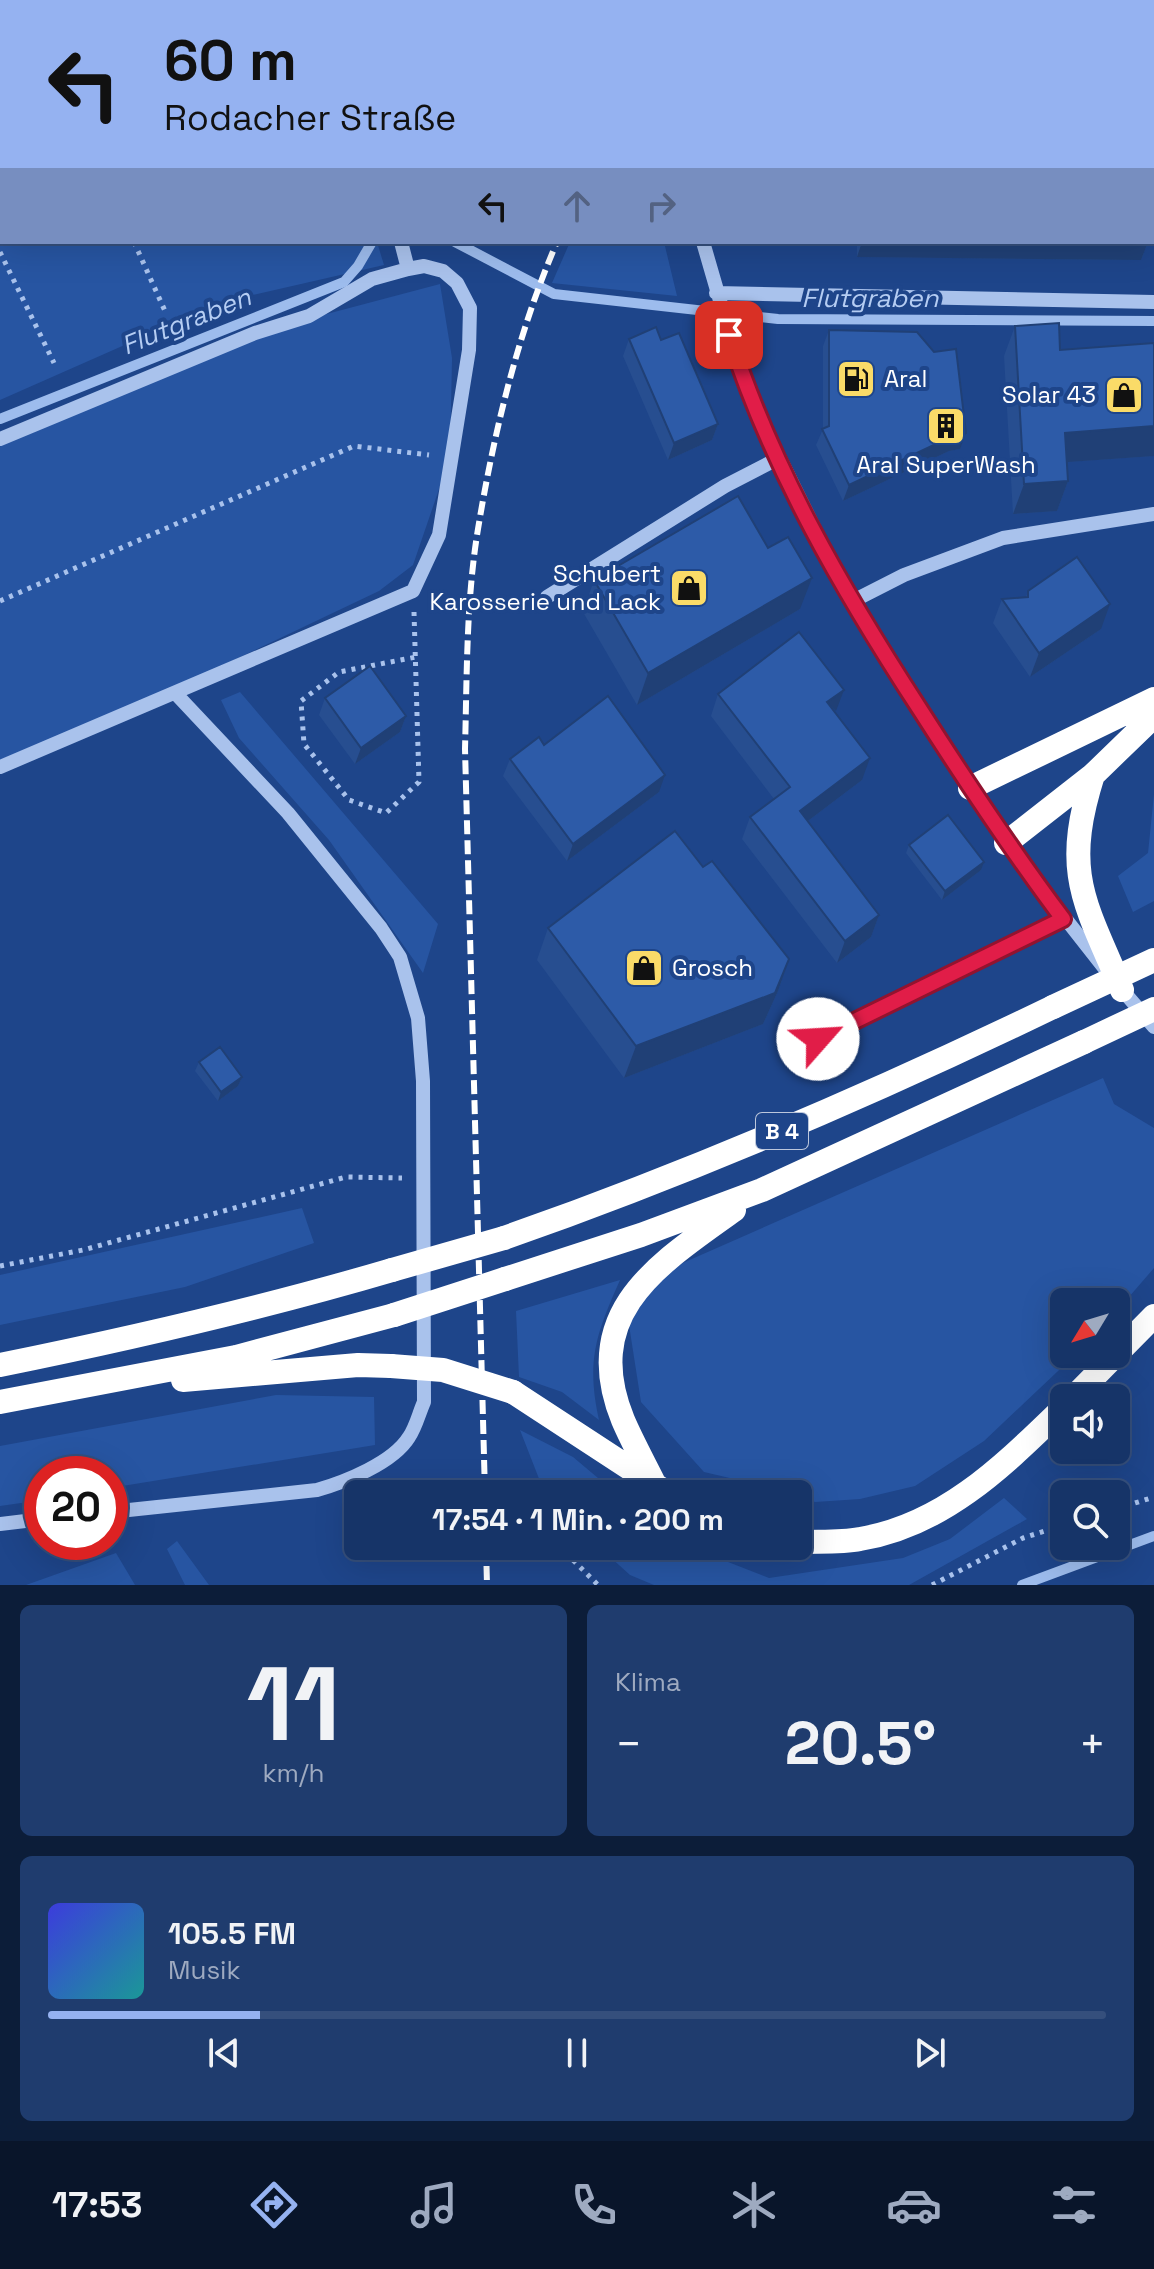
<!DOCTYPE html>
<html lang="de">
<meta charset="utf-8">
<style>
body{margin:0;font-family:"Space Grotesk",sans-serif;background:#1f3c6e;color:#f1f3f6;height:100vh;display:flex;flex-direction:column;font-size:30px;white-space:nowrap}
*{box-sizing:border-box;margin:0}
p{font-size:26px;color:#9eaac0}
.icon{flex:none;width:44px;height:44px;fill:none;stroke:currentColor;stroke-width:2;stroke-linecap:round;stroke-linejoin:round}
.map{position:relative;height:1585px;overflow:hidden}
.panel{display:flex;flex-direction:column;gap:20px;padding:20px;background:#0c1d39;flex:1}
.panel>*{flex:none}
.hud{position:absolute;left:0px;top:0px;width:1154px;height:244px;box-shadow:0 8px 32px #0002,0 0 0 2px #354f7c;background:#95b2f1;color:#111;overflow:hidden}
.needle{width:52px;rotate:232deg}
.fabs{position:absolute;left:1050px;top:1288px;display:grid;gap:16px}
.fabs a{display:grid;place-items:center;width:80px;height:80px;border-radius:12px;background:#163468;box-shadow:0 8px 32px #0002,0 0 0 2px #354f7c;font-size:40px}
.speed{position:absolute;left:24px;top:1456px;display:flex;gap:16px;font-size:40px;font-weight:700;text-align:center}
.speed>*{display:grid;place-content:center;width:104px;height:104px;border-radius:50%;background:#163468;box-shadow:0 8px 32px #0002,0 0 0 2px #354f7c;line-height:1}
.speed .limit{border:12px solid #d22;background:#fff;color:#111}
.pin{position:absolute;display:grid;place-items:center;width:68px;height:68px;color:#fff;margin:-34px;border-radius:16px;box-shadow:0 4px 12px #0006}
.me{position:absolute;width:88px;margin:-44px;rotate:64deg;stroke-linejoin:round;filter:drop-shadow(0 0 6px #0008)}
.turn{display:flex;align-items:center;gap:28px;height:168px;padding:0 32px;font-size:36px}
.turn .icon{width:104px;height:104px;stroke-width:2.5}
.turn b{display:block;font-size:56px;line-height:68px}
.lanes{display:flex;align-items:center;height:76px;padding:0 32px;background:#0003;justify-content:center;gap:40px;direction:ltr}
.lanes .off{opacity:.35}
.big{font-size:60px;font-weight:700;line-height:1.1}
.panel .card{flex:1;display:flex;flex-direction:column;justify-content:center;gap:12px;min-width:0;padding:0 28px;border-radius:12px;background:#1f3c6e}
.panel .dial{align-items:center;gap:0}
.dial b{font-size:104px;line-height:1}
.song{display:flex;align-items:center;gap:24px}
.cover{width:96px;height:96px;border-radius:12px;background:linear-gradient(135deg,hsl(240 70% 55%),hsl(180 70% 35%))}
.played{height:8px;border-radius:4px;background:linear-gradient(90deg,#95b2f1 20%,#354f7c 20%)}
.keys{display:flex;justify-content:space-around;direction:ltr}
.heat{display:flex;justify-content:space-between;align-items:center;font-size:44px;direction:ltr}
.panel .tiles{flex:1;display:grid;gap:20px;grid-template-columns:1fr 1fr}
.card:last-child{grid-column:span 2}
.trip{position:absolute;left:344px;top:1480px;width:468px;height:80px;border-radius:12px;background:#163468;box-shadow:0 8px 32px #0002,0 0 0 2px #354f7c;font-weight:700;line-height:80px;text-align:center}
.menu{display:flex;height:128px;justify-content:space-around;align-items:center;background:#09152a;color:#9eaac0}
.menu .icon{width:56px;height:56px}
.menu .current{color:#95b2f1}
.menu b{font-size:36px;color:#f1f3f6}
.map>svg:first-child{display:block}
.green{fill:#2755a2}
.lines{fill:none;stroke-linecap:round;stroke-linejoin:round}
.stream{stroke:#9dbced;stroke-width:10}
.path{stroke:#a9c2ec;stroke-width:5;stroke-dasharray:4 6;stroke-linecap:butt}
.minor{stroke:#a9c2ec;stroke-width:14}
.highway{stroke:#fff;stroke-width:24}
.rail{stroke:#fff;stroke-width:6;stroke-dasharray:14 6;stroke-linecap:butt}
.highway-bridge{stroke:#fff;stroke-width:24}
.wall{fill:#274e90}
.shaded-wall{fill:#204076}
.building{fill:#2d5ba8;stroke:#204076;stroke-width:2}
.route-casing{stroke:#92132f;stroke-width:20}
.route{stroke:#e11d48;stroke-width:14}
.labels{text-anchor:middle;stroke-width:8;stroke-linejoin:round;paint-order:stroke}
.shield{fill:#1e458a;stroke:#bcc7dc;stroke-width:2}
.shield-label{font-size:22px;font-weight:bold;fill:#fff}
.poi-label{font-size:24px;fill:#fff;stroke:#1e458a;text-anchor:start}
.water-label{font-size:26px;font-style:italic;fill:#b5cdf3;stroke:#1e458a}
</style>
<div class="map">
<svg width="1154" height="1585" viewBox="0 0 1154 1585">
<rect width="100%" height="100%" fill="#1e458a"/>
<path class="green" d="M 0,0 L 304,2 L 2,2 L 2,242 L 377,242 L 384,265 L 222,302 L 0,400 Z
M 570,242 L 664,242 L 677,296 L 552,283 Z
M 440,284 L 452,358 L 450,457 L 413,565 L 379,591 L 173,689 L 0,760 L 0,439 L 255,333 Z
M 240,692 L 438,924 L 423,973 L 329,840 L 239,738 L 221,700 Z
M 1154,794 L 1154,901 L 1133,912 L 1118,876 L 1148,853 Z
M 1103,1078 L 1114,1104 L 1154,1128 L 1154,1268 L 1116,1312 L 1116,1302 L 1064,1302 L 1064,1354 L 1076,1354 L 984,1441 L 915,1486 L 860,1499 L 815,1502 L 798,1494 L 704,1472 L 641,1402 L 629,1325 L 660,1273 Z
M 302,1208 L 314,1243 L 185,1287 L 0,1325 L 0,1275 Z
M 620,1280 C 596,1334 586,1361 599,1420 L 562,1392 L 519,1377 L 516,1311 Z
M 276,1395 L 374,1397 L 375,1445 L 110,1488 L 110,1474 L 42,1474 L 42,1500 L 0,1506 L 0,1446 Z
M 520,1430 L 573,1457 L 617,1494 L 545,1494 Z
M 1004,1498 L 1027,1519 L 909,1585 L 654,1585 L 630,1575 L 598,1546 L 687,1546 L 769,1578 L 903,1558 L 950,1539 Z
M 177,1541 L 209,1585 L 185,1585 L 167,1549 Z
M 116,1553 L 135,1585 L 26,1585 Z"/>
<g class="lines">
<path class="stream" d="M 455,242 L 554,294 L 778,319 L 1154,321
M 0,419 L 344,282 L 358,266 L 372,242
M 1022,1585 L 1154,1536"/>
<path class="path" d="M 74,0 L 75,2
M 265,0 L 266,2
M 134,242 L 165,311
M 0,252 L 54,363
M 0,601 L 354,446 L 429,455
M 414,612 L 419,782 L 386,813 L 349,800 L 304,744 L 301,701 L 339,672 L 416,657
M 0,1266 L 83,1250 L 346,1177 L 402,1178
M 1116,1509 L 1154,1497
M 559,1546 L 598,1585
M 932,1585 L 1023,1538 L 1064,1525"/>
<path class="minor" d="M 325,0 L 326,2
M 649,0 L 649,2
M 180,2 L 185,0
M 768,2 L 770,0
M 0,89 L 2,88
M 703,242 L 732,342 L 767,432 L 851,602 L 1006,843 L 1105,969
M 716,293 L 1154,302
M 0,439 L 255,333 L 309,316 L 372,279 L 408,269 L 401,242
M 547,597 L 725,486 L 779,458
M 851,602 L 904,575 L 1003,538 L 1154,514
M 0,767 L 413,591 L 439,535 L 469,350 L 470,308 L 457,283 L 443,271 L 424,266 L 408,269
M 1118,985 L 1154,1027
M 818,1039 L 1063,919
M 110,1512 L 317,1490 C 345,1482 393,1463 409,1437 C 416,1427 419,1413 424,1402 L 423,1081 L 418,1018 L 400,957 L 381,928 L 288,813 L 177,695
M 0,1524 L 42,1519"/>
<path class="highway" d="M 1093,775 C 1062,873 1084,901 1122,990
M 970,788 L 1154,699
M 1006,843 L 1093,775 L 1154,716
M 504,1238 C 692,1172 873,1094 1053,1007
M 505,1279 L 641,1235 L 762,1190 L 1084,1042
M 0,1365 C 133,1338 263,1308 392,1270
M 183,1380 L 358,1365 L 391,1366
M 513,1392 L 669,1494
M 1073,1398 L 1154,1316
M 0,1402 L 236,1357 L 394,1315
M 653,1481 C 643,1461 632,1441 623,1420 C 579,1312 659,1264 734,1210
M 798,1542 C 818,1541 840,1543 860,1539 C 945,1525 1005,1464 1064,1407"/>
<path class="rail" d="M 687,2 L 689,0
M 485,1494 L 465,749 C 467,676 466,601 478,529 C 494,432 518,332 557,242
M 486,1546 L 487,1585"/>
<path class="highway-bridge" d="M 1053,1007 L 1154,960
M 1084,1042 L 1154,1009
M 392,1270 L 504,1238
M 394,1315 L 505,1279
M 391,1366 L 443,1370 L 513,1392"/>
</g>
<path class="wall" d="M 857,242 L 1148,242 L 1141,260 L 857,257 Z
M 1015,326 L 1060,350 L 1154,343 L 1154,456 L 1067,462 L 1068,481 L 1057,511 L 1013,514 L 1004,356 Z
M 829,330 L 960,449 L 949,451 L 843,501 L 816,445 L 823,429 L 823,346 Z
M 629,339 L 661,340 L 718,424 L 712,440 L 668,460 L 623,356 Z
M 594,580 L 800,609 L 637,705 L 583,612 Z
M 1028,591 L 1101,629 L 1030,677 L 993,623 L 1002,599 L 1026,597 Z
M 718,694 L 862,780 L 808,821 L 879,915 L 871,937 L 837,963 L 742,839 L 750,817 L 774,799 L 711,716 Z
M 325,698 L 406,716 L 400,732 L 355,764 L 319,715 Z
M 544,745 L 659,792 L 567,861 L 503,776 L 510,759 Z
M 909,845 L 981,870 L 942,900 L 906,853 Z
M 703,867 L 789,959 L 778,991 L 763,1024 L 624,1078 L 537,960 L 548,928 Z
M 199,1062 L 242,1077 L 238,1086 L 218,1101 L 195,1071 Z"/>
<path class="shaded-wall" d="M 862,242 L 1148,242 L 1141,260 L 857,257 Z
M 718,424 L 712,440 L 668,460 L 674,443 Z
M 1154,426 L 1154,456 L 1054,463 L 1065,433 Z
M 966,433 L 960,449 L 949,451 L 843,501 L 849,485 L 955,435 Z
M 1068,481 L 1057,511 L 1013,514 L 1024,484 Z
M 812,578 L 800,609 L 637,705 L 648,673 Z
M 1110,604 L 1101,629 L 1030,677 L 1039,653 Z
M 844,690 L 836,711 L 827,702 Z
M 406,716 L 400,732 L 355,764 L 361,748 Z
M 870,758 L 862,780 L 792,833 L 800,811 Z
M 665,775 L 659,792 L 567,861 L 573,844 Z
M 984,862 L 981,870 L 942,900 L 945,891 Z
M 879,915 L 871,937 L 837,963 L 845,941 Z
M 789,959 L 778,991 L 763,1024 L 624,1078 L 636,1046 Z
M 242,1077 L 238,1086 L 218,1101 L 221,1092 Z"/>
<path class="building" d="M 871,0 L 965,0 L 965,2 L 871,2 Z
M 1152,52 L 1153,52 L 1153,229 L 1152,229 Z
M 1059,323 L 1060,350 L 1154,343 L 1154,426 L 1065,433 L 1068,481 L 1024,484 L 1015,326 Z
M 656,327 L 661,340 L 679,333 L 718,424 L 674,443 L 629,339 Z
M 829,330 L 917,332 L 934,352 L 956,349 L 966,433 L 955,435 L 849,485 L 822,429 L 829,426 Z
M 738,496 L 768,548 L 788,537 L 812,578 L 648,673 L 594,580 Z
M 1077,557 L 1110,604 L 1039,653 L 1002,599 L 1028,597 L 1028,591 Z
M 799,632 L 844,690 L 827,702 L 870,758 L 800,811 L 879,915 L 845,941 L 750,817 L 790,787 L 718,694 Z
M 370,666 L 406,716 L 361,748 L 325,698 Z
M 608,696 L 665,775 L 573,844 L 510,759 L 539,737 L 544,745 Z
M 948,815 L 984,862 L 945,891 L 909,845 Z
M 675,831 L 703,867 L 712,861 L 789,959 L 775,993 L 636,1046 L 548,928 Z
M 220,1047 L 242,1077 L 221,1092 L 199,1062 Z"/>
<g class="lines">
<defs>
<path id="route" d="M 729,335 C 772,469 843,591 919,708 C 965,780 1012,851 1063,919 L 818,1039"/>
</defs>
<use href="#route" class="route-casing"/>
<use href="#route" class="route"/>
</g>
<defs>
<symbol id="fuel-square" viewBox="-11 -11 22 22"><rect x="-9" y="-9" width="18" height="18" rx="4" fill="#fadb68" stroke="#1e458a"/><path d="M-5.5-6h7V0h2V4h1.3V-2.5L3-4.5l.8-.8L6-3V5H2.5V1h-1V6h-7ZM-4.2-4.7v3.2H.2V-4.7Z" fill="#111"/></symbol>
<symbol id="shop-square" viewBox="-11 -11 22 22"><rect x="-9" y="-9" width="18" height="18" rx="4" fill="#fadb68" stroke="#1e458a"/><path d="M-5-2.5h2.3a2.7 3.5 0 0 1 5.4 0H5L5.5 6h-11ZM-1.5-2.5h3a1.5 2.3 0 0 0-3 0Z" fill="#111"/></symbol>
<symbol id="building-square" viewBox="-11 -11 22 22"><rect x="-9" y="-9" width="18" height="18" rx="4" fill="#fadb68" stroke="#1e458a"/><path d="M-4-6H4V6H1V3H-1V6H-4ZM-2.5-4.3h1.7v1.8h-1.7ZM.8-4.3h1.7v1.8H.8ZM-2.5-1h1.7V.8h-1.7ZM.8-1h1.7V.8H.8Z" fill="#111"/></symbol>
</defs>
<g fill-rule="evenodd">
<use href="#fuel-square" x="834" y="357" width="44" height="44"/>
<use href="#shop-square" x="1102" y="373" width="44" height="44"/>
<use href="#building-square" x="924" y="404" width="44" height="44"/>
<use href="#shop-square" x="667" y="566" width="44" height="44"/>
<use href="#shop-square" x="622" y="946" width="44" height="44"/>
</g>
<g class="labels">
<rect class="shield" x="756" y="1113" width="52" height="36" rx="6"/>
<g class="shield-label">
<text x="782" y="1139">B 4</text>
</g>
<g class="poi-label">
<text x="884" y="387">Aral</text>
<text x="1096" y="403" text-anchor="end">Solar 43</text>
<text x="946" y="473" text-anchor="middle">Aral SuperWash</text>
<text x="661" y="582" text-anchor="end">Schubert<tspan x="661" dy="28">Karosserie und Lack</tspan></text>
<text x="672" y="976">Grosch</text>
</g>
<g class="water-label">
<text x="870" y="307">Flutgraben</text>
<text transform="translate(186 321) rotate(-22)" y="9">Flutgraben</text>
</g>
</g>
</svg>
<div class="fabs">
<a><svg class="needle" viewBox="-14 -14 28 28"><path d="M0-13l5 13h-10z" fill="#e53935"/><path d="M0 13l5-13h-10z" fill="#9eaac0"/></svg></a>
<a><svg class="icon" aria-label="sound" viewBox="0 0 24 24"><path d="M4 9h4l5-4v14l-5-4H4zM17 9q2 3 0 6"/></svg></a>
<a><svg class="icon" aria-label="search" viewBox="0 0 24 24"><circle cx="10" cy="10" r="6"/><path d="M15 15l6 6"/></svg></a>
</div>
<div class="speed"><div class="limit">20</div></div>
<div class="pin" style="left:729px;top:335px;background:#d93025"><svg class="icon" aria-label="arrive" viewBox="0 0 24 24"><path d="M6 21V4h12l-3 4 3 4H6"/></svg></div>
<svg class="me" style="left:818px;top:1039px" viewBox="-20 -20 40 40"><circle r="19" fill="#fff"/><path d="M0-13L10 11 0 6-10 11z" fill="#e11d48"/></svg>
<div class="trip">17:54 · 1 Min. · 200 m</div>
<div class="hud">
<div class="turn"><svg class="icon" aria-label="left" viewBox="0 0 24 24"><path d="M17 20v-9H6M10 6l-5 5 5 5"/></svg><div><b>60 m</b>Rodacher Straße</div></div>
<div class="lanes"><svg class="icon" aria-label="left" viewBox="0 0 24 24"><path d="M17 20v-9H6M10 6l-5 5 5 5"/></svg><svg class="icon off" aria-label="ahead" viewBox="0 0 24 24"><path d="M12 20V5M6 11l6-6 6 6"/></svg><svg class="icon off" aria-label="right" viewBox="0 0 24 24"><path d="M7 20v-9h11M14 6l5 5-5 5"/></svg></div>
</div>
</div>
<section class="panel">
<div class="tiles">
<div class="card dial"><b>11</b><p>km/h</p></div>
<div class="card"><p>Klima</p>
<div class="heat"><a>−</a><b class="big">20.5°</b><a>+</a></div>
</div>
<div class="card">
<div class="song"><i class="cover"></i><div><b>105.5 FM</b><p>Musik</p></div></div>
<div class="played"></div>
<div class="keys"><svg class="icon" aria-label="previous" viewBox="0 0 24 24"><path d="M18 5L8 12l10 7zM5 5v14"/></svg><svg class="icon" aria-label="pause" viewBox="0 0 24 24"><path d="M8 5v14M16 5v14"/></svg><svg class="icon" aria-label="next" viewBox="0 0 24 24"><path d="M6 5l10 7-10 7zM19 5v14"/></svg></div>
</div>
</div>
</section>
<nav class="menu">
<b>17:53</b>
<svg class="icon current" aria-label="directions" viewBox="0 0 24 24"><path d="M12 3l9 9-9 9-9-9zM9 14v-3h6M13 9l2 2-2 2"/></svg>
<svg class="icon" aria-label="music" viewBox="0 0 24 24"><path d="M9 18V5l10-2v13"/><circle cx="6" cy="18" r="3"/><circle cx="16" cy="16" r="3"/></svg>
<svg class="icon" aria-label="phone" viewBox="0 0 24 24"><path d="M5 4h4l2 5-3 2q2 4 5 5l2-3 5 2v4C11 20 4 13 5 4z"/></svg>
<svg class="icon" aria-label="climate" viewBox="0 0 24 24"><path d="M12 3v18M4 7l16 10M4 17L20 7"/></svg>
<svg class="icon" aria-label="car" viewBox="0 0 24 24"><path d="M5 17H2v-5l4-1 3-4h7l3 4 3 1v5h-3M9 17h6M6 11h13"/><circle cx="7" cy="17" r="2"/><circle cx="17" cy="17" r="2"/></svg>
<svg class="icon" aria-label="filters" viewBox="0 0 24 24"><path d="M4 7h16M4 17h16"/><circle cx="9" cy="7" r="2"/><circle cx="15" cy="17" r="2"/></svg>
</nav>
